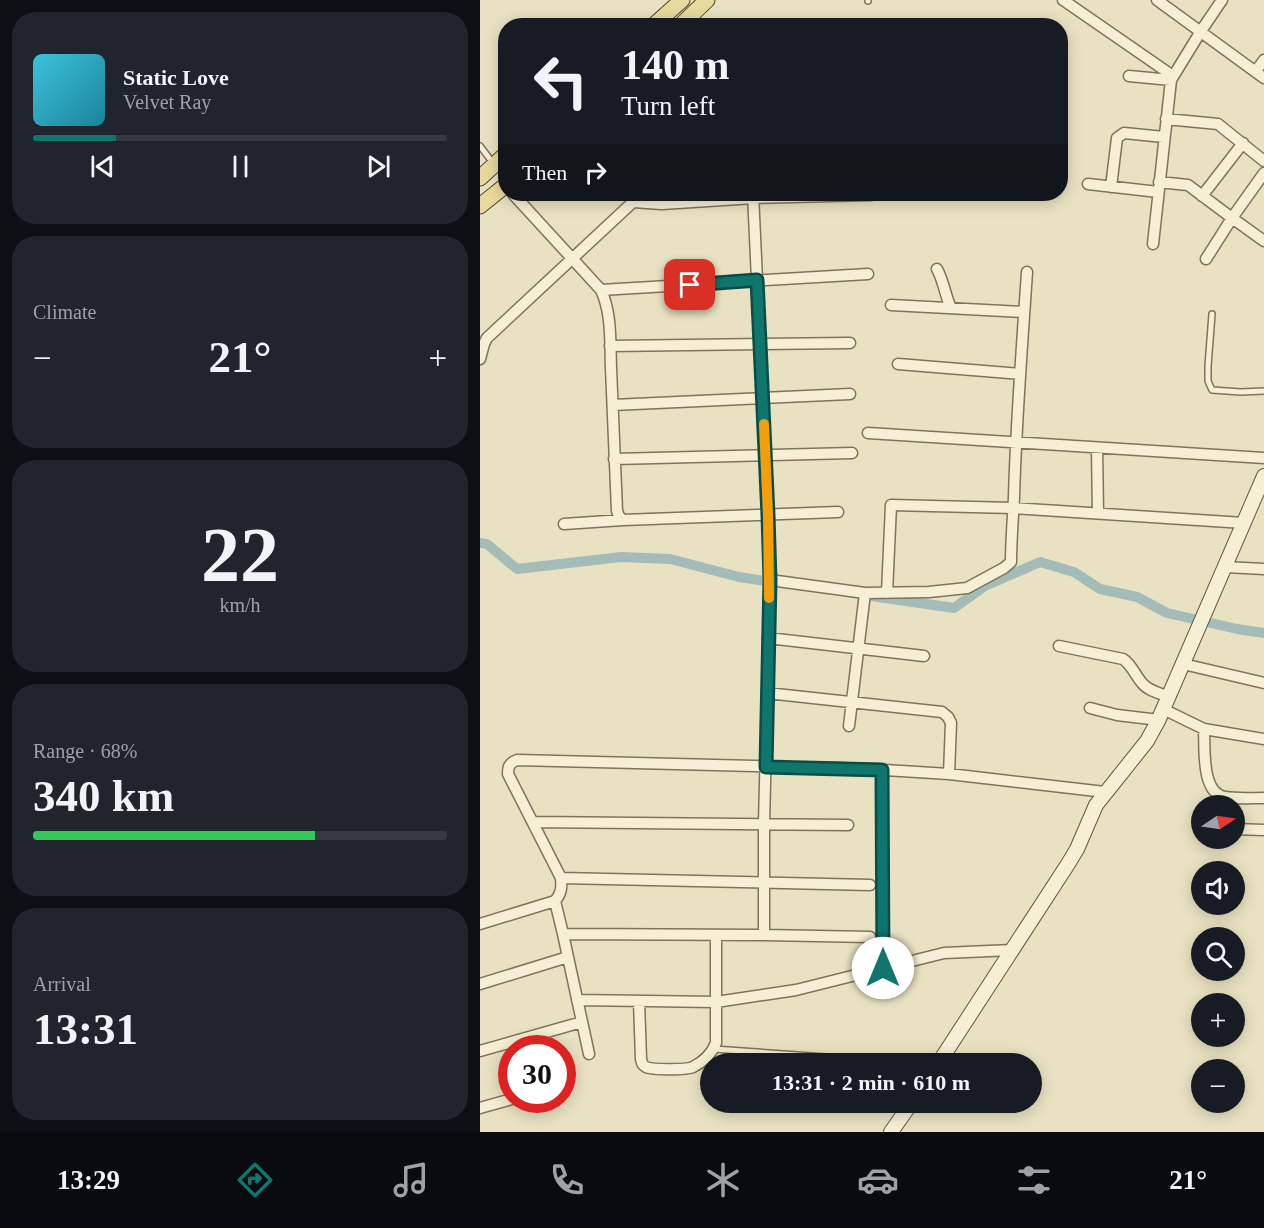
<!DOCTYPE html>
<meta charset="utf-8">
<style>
body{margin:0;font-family:"Times New Roman",serif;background:#20242c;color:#f1f3f6;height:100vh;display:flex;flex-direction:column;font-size:22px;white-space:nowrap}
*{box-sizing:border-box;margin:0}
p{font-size:20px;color:#9ea1a6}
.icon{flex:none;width:33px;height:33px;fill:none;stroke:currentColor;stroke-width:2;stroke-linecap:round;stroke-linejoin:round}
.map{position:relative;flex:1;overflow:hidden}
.sheet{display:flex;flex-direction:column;gap:12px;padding:12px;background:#0d0f14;width:480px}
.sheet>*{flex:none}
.top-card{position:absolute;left:18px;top:18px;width:570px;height:183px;border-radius:24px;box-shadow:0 3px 15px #0003;background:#171b24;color:#f1f3f6;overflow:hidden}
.needle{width:39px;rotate:77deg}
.buttons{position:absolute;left:711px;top:795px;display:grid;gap:12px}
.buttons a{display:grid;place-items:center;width:54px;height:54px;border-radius:50%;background:#171b24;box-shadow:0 3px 15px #0003;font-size:30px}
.speed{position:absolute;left:18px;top:1035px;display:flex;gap:12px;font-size:30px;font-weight:700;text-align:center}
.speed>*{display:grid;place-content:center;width:78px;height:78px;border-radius:50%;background:#171b24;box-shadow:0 3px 15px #0003;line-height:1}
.speed .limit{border:9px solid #d22;background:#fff;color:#111}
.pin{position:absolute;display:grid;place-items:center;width:51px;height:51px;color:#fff;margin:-26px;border-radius:12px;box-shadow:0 3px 9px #0006}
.me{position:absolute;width:66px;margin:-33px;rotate:0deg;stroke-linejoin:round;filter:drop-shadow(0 0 4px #0008)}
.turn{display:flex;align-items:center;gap:21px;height:126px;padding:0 24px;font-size:27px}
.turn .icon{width:78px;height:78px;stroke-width:2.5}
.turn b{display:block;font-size:42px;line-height:51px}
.then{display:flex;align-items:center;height:57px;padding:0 24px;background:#0003;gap:12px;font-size:22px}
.big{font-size:45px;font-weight:700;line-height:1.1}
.sheet .widget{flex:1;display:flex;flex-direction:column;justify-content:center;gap:9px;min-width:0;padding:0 21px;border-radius:24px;background:#20242c}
.sheet .dial{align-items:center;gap:0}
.dial b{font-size:78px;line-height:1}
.song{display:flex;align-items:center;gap:18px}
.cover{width:72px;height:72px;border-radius:9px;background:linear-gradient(135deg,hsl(190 70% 55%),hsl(190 70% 35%))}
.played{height:6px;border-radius:3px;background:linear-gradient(90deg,#0f766e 20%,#363941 20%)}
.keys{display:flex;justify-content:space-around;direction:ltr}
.heat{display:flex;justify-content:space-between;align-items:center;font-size:33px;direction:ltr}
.charge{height:9px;border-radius:4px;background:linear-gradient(90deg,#34c759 68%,#363941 0)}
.trip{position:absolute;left:220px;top:1053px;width:342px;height:60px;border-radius:30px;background:#171b24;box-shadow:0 3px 15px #0003;font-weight:700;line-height:60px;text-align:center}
.tab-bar{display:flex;height:96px;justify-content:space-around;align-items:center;background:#090b0e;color:#9ea1a6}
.tab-bar .icon{width:42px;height:42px}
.tab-bar .on{color:#0f766e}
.tab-bar b{font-size:27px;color:#f1f3f6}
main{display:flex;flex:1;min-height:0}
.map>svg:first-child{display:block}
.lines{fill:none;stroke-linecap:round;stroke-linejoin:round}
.canal{stroke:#a4bcb8;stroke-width:10}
.lane-casing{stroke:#81735b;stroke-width:8}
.street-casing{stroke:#81735b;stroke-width:13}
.secondary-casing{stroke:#63553e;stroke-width:16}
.primary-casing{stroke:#4f422f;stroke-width:17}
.lane{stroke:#f5efd5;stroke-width:5}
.street{stroke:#f5efd5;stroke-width:10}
.secondary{stroke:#f5efd5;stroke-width:14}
.primary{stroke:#e9d99d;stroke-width:15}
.route-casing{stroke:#0a4d48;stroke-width:15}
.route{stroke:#0f766e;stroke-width:10}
.slow{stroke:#f59e0b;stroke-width:10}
</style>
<main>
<section class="sheet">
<div class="widget">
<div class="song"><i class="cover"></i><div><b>Static Love</b><p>Velvet Ray</p></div></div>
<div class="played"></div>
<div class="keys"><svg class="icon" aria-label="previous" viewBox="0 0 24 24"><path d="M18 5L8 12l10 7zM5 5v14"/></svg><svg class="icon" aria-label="pause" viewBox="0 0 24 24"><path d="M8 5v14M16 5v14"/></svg><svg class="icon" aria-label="next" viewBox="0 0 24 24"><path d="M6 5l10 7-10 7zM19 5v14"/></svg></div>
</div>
<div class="widget"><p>Climate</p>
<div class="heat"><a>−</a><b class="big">21°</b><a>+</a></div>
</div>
<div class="widget dial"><b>22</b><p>km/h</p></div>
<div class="widget"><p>Range · 68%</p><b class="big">340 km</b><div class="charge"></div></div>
<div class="widget"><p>Arrival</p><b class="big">13:31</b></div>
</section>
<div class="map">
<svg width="784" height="1132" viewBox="0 0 784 1132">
<rect width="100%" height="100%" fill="#e9e2c2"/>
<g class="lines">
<path class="canal" d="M 0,543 L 7,544 L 37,569 L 141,557 L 190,559 L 259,577 L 286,581
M 391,596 L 474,608 L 505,586 L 560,562 L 594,572 L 620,589 L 657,597 L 687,613 L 757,629 L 784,633"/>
<defs>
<path id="lane" d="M 388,0 L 388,1
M 0,146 L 13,163
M 732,314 L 728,366 L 728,381 L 732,390 L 761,392 L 784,391
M 234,1049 L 361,1058 L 388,1064"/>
<path id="street" d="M 583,0 L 693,76
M 677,0 L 784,78
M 776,71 L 784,60
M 649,76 L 691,80
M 686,119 L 738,124 L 784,161
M 679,182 L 708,185 L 752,218 L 784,241
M 608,184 L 678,192
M 631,187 L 637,138 L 644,133 L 684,137
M 33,194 L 121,290 C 132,314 130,342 131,368 C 133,415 135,463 137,511 L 139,516 L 143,520 L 358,512
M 722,196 L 763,143
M 673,244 L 691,80 L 721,31 L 742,0
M 726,259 L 752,218 L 784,173
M 457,269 C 464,282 465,295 471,308
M 121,290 L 388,274
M 411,305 L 544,312
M 130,346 L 370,343
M 0,359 L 4,344 L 7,338 L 153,202 L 182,204 L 274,198 L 391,195
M 418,364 L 540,374
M 133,405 L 370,394
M 388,433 L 784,458
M 617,448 L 618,513
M 134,459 L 372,453
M 84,524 L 143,520
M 745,567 L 784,569
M 290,580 L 385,593 L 449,592 L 487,588 L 524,568 L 531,562 C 531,540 533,519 534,497 C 536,422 542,347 547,272
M 407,593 L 411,505 L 533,508 L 764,523
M 288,638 L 444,656
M 579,646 L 643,659 C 652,665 655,675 662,683 C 668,691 680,693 689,697
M 703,664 L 784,683
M 287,693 L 462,712 L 468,717 L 471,723 L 469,774
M 610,708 L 637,715 L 679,720
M 683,709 L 724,729 L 784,739
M 369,726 L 385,593
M 724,729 C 725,749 721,793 745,797 C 758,799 771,798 784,798
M 402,770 L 403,968
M 53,822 L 368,825
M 754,829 L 784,830
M 81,878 L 390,885
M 75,901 L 83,934 L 284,935 L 284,824 L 290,580 L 288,515 L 273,194
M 0,924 L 75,901 C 81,894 82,888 81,878 L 28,774 C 28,767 29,763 37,760 L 389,769 L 469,774 L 625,792
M 83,934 L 109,1054
M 284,935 L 390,937
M 0,984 L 88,957
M 97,1000 L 236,1002 L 236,935
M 159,1001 L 161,1059 C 162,1063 162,1065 166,1067 C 172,1070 207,1070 213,1067 C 223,1062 232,1053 236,1043 L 236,1002 L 316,990 L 464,953 L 532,950
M 0,1051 L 102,1022
M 0,1108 L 32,1099"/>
<path id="secondary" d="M 458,1064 L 588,864 L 597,849 L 616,805 L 667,741 L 678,721 L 784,476
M 411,1132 L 432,1102"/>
<path id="primary" d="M 173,26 L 202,0
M 200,26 L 227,0
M 0,178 L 26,154
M 0,206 L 26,185"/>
</defs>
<use href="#lane" class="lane-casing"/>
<use href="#street" class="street-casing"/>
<use href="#secondary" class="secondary-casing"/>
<use href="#primary" class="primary-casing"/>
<use href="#lane" class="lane"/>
<use href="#street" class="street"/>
<use href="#secondary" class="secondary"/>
<use href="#primary" class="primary"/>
</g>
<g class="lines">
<defs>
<path id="route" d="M 210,285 L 277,280 L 288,515 L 290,580 L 286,767 L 402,770 L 403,968"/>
</defs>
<use href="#route" class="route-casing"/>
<use href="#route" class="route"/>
<path class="slow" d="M 284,424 L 288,515 L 289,598"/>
</g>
</svg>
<div class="buttons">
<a><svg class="needle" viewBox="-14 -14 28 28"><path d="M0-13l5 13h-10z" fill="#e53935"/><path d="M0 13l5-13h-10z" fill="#9ea1a6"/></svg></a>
<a><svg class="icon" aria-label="sound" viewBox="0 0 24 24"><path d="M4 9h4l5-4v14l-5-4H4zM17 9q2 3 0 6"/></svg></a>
<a><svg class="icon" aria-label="search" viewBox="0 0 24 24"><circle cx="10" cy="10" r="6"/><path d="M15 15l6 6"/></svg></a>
<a>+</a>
<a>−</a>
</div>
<div class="speed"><div class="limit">30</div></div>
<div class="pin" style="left:210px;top:285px;background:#d93025"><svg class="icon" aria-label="arrive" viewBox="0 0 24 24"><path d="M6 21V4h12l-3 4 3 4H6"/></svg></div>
<svg class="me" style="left:403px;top:968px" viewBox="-20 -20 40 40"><circle r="19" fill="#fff"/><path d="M0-13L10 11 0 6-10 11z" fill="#0f766e"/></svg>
<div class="trip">13:31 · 2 min · 610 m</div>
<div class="top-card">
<div class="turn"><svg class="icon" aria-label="left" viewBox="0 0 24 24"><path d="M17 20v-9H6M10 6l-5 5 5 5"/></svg><div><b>140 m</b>Turn left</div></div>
<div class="then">Then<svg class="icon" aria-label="right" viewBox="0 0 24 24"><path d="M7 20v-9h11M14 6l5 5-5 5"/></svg></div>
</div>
</div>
</main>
<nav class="tab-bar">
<b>13:29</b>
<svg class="icon on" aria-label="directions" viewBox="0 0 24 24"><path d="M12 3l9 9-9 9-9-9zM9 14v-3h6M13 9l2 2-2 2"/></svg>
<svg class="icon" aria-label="music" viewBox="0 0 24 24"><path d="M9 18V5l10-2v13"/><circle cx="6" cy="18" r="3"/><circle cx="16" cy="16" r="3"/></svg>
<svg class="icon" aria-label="phone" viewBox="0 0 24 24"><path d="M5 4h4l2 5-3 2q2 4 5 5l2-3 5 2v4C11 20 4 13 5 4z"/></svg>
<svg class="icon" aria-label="climate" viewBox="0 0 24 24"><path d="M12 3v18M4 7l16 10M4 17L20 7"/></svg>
<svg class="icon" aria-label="car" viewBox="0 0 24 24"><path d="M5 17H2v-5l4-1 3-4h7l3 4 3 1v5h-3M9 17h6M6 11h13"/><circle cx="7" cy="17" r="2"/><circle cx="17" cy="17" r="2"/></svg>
<svg class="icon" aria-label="filters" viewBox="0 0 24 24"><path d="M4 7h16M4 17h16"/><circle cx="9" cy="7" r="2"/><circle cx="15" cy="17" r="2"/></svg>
<b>21°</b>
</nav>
